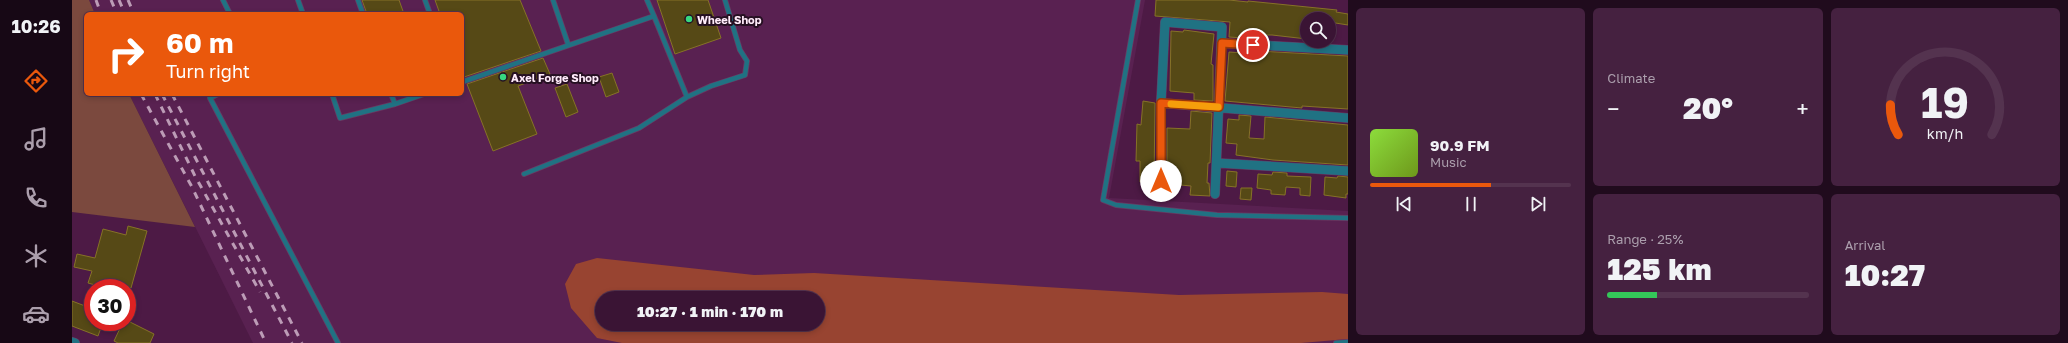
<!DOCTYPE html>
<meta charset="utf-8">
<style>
:root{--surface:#3a1434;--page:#452140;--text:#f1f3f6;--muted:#ab9eac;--line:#54334f;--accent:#ea580c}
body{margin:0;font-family:"Golos Text",sans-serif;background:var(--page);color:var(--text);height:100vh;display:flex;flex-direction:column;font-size:15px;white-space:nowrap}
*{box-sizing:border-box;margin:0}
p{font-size:13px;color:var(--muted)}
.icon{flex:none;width:22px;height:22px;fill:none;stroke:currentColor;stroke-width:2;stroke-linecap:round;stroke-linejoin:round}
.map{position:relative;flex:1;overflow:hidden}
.panel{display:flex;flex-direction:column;gap:8px;padding:8px;background:#200b1d;width:720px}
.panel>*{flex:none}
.top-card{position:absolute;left:12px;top:12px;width:380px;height:84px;border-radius:6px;box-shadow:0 2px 6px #0003,0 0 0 1px var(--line);background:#ea580c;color:#fff;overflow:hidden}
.buttons{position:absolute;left:1228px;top:12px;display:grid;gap:8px}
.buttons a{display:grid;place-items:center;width:36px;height:36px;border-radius:50%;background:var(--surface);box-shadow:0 2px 6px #0003,0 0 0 1px var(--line);font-size:20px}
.speed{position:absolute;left:12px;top:279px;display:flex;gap:8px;font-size:20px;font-weight:700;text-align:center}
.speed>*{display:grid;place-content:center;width:52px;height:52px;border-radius:50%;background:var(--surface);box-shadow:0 2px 6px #0003,0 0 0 1px var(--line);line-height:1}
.speed .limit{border:6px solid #d22;background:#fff;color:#111}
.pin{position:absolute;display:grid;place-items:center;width:34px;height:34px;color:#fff;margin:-17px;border:2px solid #fff;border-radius:50%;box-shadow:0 1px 4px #0007}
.me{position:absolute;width:44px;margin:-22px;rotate:0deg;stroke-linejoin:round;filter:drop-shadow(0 0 3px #0008)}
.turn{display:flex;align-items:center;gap:14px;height:84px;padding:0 16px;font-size:18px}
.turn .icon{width:52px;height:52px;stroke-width:2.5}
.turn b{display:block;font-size:28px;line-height:34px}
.big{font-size:30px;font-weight:800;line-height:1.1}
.panel .tile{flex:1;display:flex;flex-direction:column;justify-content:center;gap:6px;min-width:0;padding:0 14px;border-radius:6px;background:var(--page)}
.panel .dial{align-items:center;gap:0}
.dial svg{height:104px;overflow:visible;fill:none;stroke:var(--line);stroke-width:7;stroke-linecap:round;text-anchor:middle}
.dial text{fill:var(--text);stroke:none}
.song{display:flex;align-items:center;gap:12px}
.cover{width:48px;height:48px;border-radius:6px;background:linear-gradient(135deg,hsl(90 70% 55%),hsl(80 70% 35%))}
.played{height:4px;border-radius:2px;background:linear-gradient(90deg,var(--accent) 60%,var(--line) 60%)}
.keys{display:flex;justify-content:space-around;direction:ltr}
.heat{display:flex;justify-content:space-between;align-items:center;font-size:22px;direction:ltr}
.charge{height:6px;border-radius:3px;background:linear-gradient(90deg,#34c759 25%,var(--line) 0)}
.panel .tiles{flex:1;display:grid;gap:8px;grid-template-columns:repeat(3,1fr)}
.tile:first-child{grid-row:span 2}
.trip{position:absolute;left:523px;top:291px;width:230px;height:40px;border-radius:20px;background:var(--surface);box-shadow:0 2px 6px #0003,0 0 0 1px var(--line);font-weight:800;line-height:40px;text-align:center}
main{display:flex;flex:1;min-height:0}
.tabs{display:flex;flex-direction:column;width:72px;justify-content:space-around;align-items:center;background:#170815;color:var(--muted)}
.tabs .icon{width:28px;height:28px}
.tabs .selected{color:var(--accent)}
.tabs b{font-size:18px;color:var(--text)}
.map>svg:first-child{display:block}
</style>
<main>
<nav class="tabs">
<b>10:26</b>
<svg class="icon selected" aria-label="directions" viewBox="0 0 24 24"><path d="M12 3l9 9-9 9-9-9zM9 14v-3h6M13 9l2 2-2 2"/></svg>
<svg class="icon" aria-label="music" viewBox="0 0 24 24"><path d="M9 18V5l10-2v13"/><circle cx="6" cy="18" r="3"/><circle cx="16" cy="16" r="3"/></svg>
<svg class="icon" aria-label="phone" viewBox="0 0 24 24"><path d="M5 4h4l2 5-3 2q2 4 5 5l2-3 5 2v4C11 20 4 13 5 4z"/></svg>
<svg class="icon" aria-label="climate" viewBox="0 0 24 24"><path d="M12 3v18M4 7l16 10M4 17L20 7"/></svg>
<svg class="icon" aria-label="car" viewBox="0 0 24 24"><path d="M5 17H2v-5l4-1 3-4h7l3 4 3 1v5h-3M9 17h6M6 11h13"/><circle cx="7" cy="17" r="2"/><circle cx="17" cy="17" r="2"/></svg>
</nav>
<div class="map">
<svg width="1276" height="343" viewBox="0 0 1276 343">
<rect width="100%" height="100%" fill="#4d1a45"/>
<path fill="#592151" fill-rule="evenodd" d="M17 0H1073L1037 198 1276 211V343H181L57 94H390V14H23ZM530 298H746V324H530Z"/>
<path fill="#7b493e" d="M0 0H17L23 14H14V94H57L123 227 0 212Z"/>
<path fill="#984431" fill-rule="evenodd" d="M525 258 682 275 742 273 1107 295 1250 292 1276 294V339L1229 343H550L525 338 499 308 493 284 504 264ZM530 298H746V324H530Z"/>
<path fill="#564916" stroke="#867227" d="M290 0H327L332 14H295Z
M363 0H448L469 51 392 77 390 71V14H368Z
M585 0H636L649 38 603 54Z
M1084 0H1157L1176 2V1L1265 10 1264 12 1276 14V25L1257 22V19H1235V39L1200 35H1172V38L1157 37 1158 22 1083 16Z
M1112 30 1142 34 1139 64 1141 65V101L1122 100V93L1098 91 1099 31 1111 32Z
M1186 51 1276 56V109L1230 106V108L1153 101 1157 52 1186 54Z
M471 58 478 74 446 86 465 134 421 151 395 84Z
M540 73 547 92 534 97 527 77Z
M495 84 506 112 494 117 483 88Z
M1071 101 1083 103 1082 183 1068 182V161H1064L1065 124 1069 125Z
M1119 111 1140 113 1138 163H1136L1135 183H1137L1138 196 1118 195 1119 186 1098 184 1099 169H1095V128L1118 129Z
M1167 115 1179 116 1177 138 1192 139 1193 117 1276 125V165L1201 160 1164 155 1165 144 1154 143 1156 119 1167 120Z
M1155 171 1165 172 1164 187 1154 186Z
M1201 172 1215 173V176L1239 177 1238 196 1228 195V188L1214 187 1213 195 1199 194V190L1185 188 1186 174 1200 175Z
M1266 176 1276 177V194H1274V198L1252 195 1253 177 1265 178Z
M1169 188H1180L1179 200 1168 199Z
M56 226 75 231 59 288H34L16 283 20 271 2 267 5 254 23 258 31 229 54 235Z
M0 301 21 309V322H31L26 336 0 326Z
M51 322H58L82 334 78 343H46L42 341Z"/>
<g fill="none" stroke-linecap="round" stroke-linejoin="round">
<g stroke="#693b62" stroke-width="6">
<path id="lane" d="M151 0 158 14
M226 0 231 14
M286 0 291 14
M353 0 358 14
M481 0 496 44
M575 0 582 16
M1066 0 1031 200 1044 205 1145 215 1276 218
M390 82 582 16 615 97 639 86 673 75 675 61 668 50 653 0
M146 94 138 98 266 343
M260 94 268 118 323 104
M319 94 323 104 352 94
M452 174 567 128 615 97
M1264 343 1276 342"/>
</g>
<g stroke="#693b62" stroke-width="10">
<path id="street" d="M1150 43 1276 50
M1089 103 1276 118
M1145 163 1276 171
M1089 181V103L1093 22 1150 27 1143 194
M0 342 3 343"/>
</g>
<use href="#lane" stroke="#207283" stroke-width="4.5"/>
<use href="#street" stroke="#207283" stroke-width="9"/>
<path stroke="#bc9cb6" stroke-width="3" stroke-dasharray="7 7" stroke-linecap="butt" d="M24 0 29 14
M39 0 45 14
M47 0 53 14
M56 0 62 14
M69 94 120 187 194 343
M83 94 123 176 188 292
M90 94 220 343
M100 94 230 343"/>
</g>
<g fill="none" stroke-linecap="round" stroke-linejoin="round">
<g stroke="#983908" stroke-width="10">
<path id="route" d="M1089 181V103L1147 107 1150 43 1181 45"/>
</g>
<use href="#route" stroke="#ea580c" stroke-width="7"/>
<path stroke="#f59e0b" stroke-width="7" d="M1099 104 1146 107"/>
</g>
<g fill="#37d880" stroke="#261022" stroke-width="1.5">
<circle cx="617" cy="19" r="4"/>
<circle cx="431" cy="77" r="4"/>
</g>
<g text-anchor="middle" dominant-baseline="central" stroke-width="4" stroke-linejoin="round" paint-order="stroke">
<g font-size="11" font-weight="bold" fill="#ffebfa" stroke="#261022" text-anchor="start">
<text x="625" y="19">Wheel Shop</text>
<text x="439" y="77">Axel Forge Shop</text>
</g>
</g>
</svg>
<div class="buttons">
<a><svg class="icon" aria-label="search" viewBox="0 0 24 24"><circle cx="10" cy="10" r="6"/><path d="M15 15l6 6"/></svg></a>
</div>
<div class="speed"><div class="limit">30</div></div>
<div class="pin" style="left:1181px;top:45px;background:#d93025"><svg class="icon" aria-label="arrive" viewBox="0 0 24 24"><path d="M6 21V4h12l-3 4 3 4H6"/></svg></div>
<svg class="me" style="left:1089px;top:181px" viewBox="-20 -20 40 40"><circle r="19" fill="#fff"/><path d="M0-13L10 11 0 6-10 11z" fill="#ea580c"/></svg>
<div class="trip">10:27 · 1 min · 170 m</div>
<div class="top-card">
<div class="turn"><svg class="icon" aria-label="right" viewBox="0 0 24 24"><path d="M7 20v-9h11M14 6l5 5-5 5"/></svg><div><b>60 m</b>Turn right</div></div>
</div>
</div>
<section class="panel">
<div class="tiles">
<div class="tile">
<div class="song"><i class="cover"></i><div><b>90.9 FM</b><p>Music</p></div></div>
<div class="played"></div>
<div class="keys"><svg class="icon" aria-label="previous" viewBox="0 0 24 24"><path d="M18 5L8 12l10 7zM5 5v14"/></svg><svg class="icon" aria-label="pause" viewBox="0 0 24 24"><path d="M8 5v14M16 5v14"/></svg><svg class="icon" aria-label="next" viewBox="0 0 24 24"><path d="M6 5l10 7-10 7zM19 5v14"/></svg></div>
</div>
<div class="tile"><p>Climate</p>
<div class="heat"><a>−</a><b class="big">20°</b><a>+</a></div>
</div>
<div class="tile dial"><svg viewBox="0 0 100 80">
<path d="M14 69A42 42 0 1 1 86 69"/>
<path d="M14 69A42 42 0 0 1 8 46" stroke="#ea580c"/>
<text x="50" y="56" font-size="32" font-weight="700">19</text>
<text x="50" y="72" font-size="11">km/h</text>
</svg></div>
<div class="tile"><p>Range · 25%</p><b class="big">125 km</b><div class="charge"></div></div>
<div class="tile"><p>Arrival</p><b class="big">10:27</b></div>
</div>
</section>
</main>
